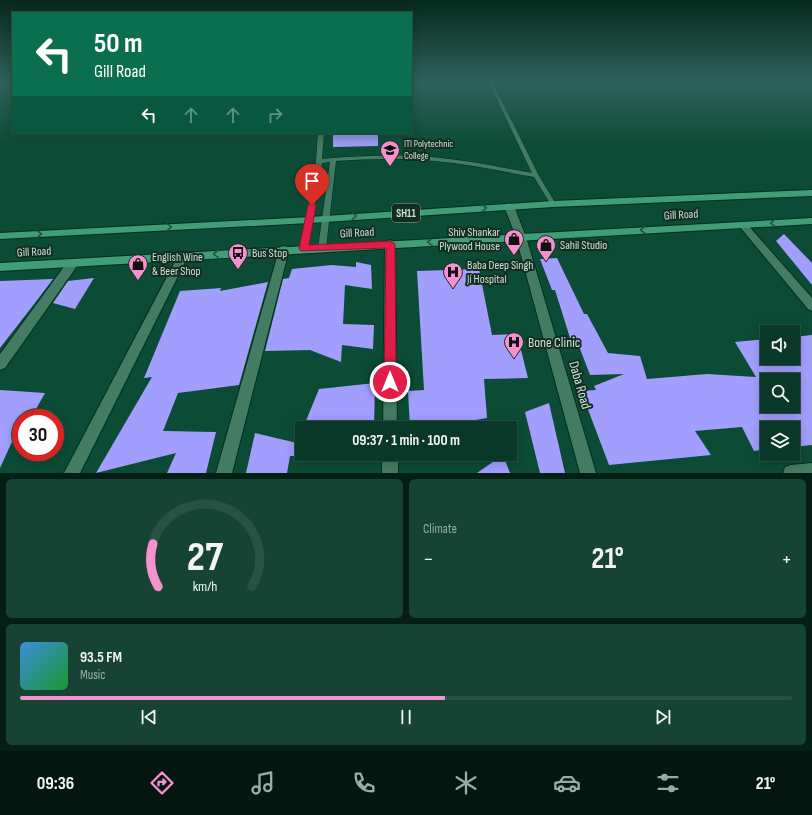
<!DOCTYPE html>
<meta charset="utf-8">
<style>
:root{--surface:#093828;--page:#174334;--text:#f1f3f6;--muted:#99aca8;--line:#295245;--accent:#f790ce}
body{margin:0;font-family:"Sofia Sans Condensed",sans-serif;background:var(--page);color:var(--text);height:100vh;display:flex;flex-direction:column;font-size:15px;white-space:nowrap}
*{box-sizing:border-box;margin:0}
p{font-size:13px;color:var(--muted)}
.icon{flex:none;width:22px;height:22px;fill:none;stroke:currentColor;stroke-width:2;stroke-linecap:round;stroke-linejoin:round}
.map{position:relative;height:473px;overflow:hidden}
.drawer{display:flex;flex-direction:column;gap:6px;padding:6px;background:#051f16;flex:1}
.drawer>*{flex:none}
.hud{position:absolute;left:12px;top:12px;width:400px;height:122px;border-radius:0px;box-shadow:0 2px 10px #0003,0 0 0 1px var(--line);background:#0b6e4f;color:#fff;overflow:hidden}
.buttons{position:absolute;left:760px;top:325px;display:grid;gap:8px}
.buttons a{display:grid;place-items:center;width:40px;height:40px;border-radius:0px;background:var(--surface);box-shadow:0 2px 10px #0003,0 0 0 1px var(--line);font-size:20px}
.speed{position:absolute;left:12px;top:409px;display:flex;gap:8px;font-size:20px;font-weight:700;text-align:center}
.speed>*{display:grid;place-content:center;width:52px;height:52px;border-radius:50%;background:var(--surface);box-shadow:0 2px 10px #0003,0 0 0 1px var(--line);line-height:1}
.speed .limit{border:6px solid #d22;background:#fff;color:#111}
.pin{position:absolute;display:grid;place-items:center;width:34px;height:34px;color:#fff;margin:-41px -17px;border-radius:50% 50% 50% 0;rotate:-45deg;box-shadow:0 0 4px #0007}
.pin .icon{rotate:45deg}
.me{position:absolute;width:44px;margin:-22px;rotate:0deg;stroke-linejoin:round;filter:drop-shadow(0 0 3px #0008)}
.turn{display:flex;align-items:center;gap:14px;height:84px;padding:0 16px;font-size:18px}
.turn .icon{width:52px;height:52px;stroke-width:2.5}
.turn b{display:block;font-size:28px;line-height:34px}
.lanes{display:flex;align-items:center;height:38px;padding:0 16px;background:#0003;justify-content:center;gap:20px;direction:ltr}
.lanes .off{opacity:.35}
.big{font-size:30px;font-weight:700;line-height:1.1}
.drawer .card{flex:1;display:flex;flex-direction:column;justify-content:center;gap:6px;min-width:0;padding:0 14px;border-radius:6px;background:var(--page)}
.drawer .dial{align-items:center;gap:0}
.dial svg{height:104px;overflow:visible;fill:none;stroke:var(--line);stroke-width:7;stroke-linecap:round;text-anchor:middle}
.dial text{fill:var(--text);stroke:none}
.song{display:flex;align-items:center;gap:12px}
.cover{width:48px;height:48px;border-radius:6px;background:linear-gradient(135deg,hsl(210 70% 55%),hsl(130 70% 35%))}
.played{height:4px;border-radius:2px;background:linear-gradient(90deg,var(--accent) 55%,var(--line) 55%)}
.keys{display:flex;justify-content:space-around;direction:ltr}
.heat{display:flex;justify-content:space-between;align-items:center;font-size:22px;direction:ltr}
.drawer .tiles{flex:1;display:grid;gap:6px;grid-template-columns:1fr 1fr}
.card:last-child{grid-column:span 2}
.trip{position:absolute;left:295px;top:421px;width:222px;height:40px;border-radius:0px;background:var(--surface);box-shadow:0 2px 10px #0003,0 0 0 1px var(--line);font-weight:700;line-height:40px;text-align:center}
.dock{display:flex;height:64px;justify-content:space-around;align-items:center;background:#041610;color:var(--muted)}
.dock .icon{width:28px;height:28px}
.dock .active{color:var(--accent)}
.dock b{font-size:18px;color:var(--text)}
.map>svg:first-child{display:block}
</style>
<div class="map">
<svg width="812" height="473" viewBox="0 0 812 473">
<rect width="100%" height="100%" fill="#0c4b35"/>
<path fill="#a19efe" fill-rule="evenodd" d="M333 133H378V146L333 147Z
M784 234 812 263V285L776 241Z
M557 258 584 314H587L608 353 640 356 647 379 707 374 756 377 735 342 767 339V358H793V337L812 335V445L793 447V428H767V449L754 451 742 427 695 431 711 455 609 465 581 391 596 390 594 386 624 374 590 375 577 341H571L555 290H552L540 259ZM767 380H793V406H767Z
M356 262 371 265 372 289 345 285 343 324 374 325 373 349 342 345 341 362 310 350 265 351 283 279 289 278 292 269 332 265 356 267Z
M479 269 492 335 517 334 528 378 484 379 487 418 429 428H410L408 391 424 390 417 271Z
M94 278 75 309 53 303 68 281Z
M53 279 38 299 0 348V281Z
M268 282 239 385 178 393 163 431 216 432 206 473H167L176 453 96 473 152 377 144 378 180 291 221 288 220 291Z
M375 383 374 427 376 428H303L319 389Z
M0 390 45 393 31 418H21V422L0 468Z
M549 403 565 473H540L525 412Z
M302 431V454H377V456H290L287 473H246L255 433 297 443Z
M503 455 510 473H477Z"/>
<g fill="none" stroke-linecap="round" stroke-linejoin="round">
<g stroke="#002f1e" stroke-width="1">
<path id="lane" d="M488 81H492L539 176 556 204 555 205H551L534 177C501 171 468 164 434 161 401 158 368 159 336 161L326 248 322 251 318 248 330 162 322 163 308 249 304 252 301 251 300 249 316 161 318 133H324L322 159C358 156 396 154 432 157 466 160 499 167 532 173Z"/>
</g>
<g stroke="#002f1e" stroke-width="2">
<path id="street" d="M509 203 514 206 526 237 596 473H580L516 237 504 206Z
M743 222 746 223 812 298V311L808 309 740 227 738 225Z
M390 240 394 242 395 244 397 428H383L385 244 386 242Z
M284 246 288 247 289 250 232 473H216L279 250 280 247Z
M183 252 187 253 188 256 80 473H64L178 256 179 253Z
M73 259 77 260 78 263 77 266 5 368 0 370V354L69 260Z
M382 454H398V473H382Z
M812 463V473H783L785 467 791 465Z"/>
</g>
<g stroke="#002f1e" stroke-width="2">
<path id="primary" d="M812 190V196L553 207 310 223 0 239V233L310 217 553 201Z
M812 218V224L0 271V263Z"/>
</g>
<use href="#lane" fill="#437c63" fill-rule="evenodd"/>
<use href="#street" fill="#437c63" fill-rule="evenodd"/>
<use href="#primary" fill="#419c78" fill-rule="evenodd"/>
</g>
<defs><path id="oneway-chevron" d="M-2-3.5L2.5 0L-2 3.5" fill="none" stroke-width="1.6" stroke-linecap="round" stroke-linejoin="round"/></defs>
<g stroke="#24533f">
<use href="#oneway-chevron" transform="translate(484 208) rotate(-4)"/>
<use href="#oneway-chevron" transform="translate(354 216) rotate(-4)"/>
<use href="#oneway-chevron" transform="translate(773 223) rotate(177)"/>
<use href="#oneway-chevron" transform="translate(169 227) rotate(-3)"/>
<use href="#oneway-chevron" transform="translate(643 230) rotate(177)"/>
<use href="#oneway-chevron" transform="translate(39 234) rotate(-3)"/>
<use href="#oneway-chevron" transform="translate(430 242) rotate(177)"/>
<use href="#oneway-chevron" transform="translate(216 254) rotate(177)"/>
</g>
<linearGradient id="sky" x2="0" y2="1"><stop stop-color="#07291d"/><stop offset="0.55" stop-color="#2e615c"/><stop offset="1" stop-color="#2e615c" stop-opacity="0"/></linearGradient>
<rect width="812" height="148" fill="url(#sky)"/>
<path fill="#e11d48" stroke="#92132f" d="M312 202 316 205 309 245 390 241 395 244 396 382 394 386 390 388 386 386 384 382 386 248 301 251 299 249 308 205Z"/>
<defs>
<g id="university-pin" transform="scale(1)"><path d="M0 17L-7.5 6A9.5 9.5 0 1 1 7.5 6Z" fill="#f790ce" stroke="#142c21"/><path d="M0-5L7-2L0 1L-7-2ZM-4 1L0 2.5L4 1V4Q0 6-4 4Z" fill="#111"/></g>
<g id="shop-pin" transform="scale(1)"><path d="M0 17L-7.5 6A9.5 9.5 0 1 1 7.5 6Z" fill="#f790ce" stroke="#142c21"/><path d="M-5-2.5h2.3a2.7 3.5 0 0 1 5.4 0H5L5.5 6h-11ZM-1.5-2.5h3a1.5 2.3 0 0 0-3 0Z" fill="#111"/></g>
<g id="bus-pin" transform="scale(1)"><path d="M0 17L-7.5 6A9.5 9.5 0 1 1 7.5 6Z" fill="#f790ce" stroke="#142c21"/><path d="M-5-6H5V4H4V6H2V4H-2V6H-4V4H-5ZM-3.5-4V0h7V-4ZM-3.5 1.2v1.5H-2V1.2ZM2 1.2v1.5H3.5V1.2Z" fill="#111"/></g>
<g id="hospital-pin" transform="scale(1)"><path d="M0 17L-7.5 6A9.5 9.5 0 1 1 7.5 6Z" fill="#f790ce" stroke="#142c21"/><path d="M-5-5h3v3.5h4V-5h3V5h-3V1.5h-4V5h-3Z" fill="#111"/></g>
</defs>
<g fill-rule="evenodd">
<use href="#university-pin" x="390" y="150"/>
<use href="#shop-pin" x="514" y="239"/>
<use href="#shop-pin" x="546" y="245"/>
<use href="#bus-pin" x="238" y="253"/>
<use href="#shop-pin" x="138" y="264"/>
<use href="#hospital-pin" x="453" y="272"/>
<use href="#hospital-pin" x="514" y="342"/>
</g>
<g text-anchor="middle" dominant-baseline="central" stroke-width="4" stroke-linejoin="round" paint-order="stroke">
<g font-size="10" fill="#c6e3d4" stroke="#142c21" text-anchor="start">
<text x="404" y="144">ITI Polytechnic<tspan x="404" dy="12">College</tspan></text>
</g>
<rect fill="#142c21" stroke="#91ac9e" stroke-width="1" x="392" y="204" width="28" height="18" rx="3"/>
<g font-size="11" font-weight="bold" fill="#c6e3d4">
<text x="406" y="213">SH11</text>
</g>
<g font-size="12" fill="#c6e3d4" stroke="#142c21">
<text transform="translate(681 215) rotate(-3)">Gill Road</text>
<text transform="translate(357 233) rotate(-3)">Gill Road</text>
<text transform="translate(34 252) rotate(-3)">Gill Road</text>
</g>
<g font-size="12" fill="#c6e3d4" stroke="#142c21" text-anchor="start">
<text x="500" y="232" text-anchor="end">Shiv Shankar<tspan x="500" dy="14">Plywood House</tspan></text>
<text x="560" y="245">Sahil Studio</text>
<text x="252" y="253">Bus Stop</text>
<text x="152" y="257">English Wine<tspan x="152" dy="14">&amp; Beer Shop</tspan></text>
<text x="467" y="265">Baba Deep Singh<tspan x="467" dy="14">Ji Hospital</tspan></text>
</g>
<g font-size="14" fill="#c6e3d4" stroke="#142c21" text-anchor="start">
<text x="528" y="342">Bone Clinic</text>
</g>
<g font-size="14" fill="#c6e3d4" stroke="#142c21">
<text transform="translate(580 385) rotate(74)">Daba Road</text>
</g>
</g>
</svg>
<div class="buttons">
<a><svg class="icon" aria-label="sound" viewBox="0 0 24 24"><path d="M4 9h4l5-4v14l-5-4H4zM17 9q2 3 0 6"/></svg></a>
<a><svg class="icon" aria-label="search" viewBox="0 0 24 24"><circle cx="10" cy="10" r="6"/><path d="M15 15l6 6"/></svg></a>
<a><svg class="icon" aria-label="layers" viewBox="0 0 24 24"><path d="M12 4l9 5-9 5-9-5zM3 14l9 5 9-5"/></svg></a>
</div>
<div class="speed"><div class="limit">30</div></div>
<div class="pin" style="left:312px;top:205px;background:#d93025"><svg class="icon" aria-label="arrive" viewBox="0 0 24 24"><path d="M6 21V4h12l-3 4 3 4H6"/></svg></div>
<svg class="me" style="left:390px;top:382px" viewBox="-20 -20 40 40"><circle r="17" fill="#e11d48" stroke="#fff" stroke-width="3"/><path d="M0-11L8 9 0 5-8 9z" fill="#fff"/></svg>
<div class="trip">09:37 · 1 min · 100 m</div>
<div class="hud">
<div class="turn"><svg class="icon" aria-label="left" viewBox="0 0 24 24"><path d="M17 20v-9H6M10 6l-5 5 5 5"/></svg><div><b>50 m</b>Gill Road</div></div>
<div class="lanes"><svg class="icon" aria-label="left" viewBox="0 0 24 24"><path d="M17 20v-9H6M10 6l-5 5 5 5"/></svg><svg class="icon off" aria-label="ahead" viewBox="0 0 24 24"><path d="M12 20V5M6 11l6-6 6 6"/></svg><svg class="icon off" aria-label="ahead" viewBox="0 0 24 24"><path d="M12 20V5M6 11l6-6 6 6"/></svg><svg class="icon off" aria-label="right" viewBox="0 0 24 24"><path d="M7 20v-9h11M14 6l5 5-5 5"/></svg></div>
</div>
</div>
<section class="drawer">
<div class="tiles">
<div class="card dial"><svg viewBox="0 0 100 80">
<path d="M14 69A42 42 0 1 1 86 69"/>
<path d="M14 69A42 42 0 0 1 10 36" stroke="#f790ce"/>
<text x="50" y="56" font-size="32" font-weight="700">27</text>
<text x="50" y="72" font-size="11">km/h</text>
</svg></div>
<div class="card"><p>Climate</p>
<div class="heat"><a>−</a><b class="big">21°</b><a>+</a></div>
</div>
<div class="card">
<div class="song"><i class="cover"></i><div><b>93.5 FM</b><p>Music</p></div></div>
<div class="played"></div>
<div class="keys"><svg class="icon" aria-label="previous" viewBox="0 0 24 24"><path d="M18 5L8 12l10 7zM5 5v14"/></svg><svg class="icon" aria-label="pause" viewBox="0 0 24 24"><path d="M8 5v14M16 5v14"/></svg><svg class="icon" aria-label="next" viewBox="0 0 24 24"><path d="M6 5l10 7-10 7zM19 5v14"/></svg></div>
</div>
</div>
</section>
<nav class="dock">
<b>09:36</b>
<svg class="icon active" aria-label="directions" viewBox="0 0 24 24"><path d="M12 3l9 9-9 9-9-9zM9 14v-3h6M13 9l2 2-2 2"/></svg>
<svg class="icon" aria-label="music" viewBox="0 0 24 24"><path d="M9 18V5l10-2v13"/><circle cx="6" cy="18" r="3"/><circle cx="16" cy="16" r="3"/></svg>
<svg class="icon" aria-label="phone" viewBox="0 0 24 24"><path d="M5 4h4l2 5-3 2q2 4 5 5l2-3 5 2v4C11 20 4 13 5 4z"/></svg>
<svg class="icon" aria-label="climate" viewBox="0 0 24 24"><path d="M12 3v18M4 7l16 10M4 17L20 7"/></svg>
<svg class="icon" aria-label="car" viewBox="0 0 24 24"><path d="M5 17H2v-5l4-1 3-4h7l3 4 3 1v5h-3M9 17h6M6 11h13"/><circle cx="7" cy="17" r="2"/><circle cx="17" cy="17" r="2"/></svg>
<svg class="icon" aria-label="filters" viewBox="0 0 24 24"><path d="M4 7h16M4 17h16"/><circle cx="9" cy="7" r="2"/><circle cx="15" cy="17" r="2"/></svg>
<b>21°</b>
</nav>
